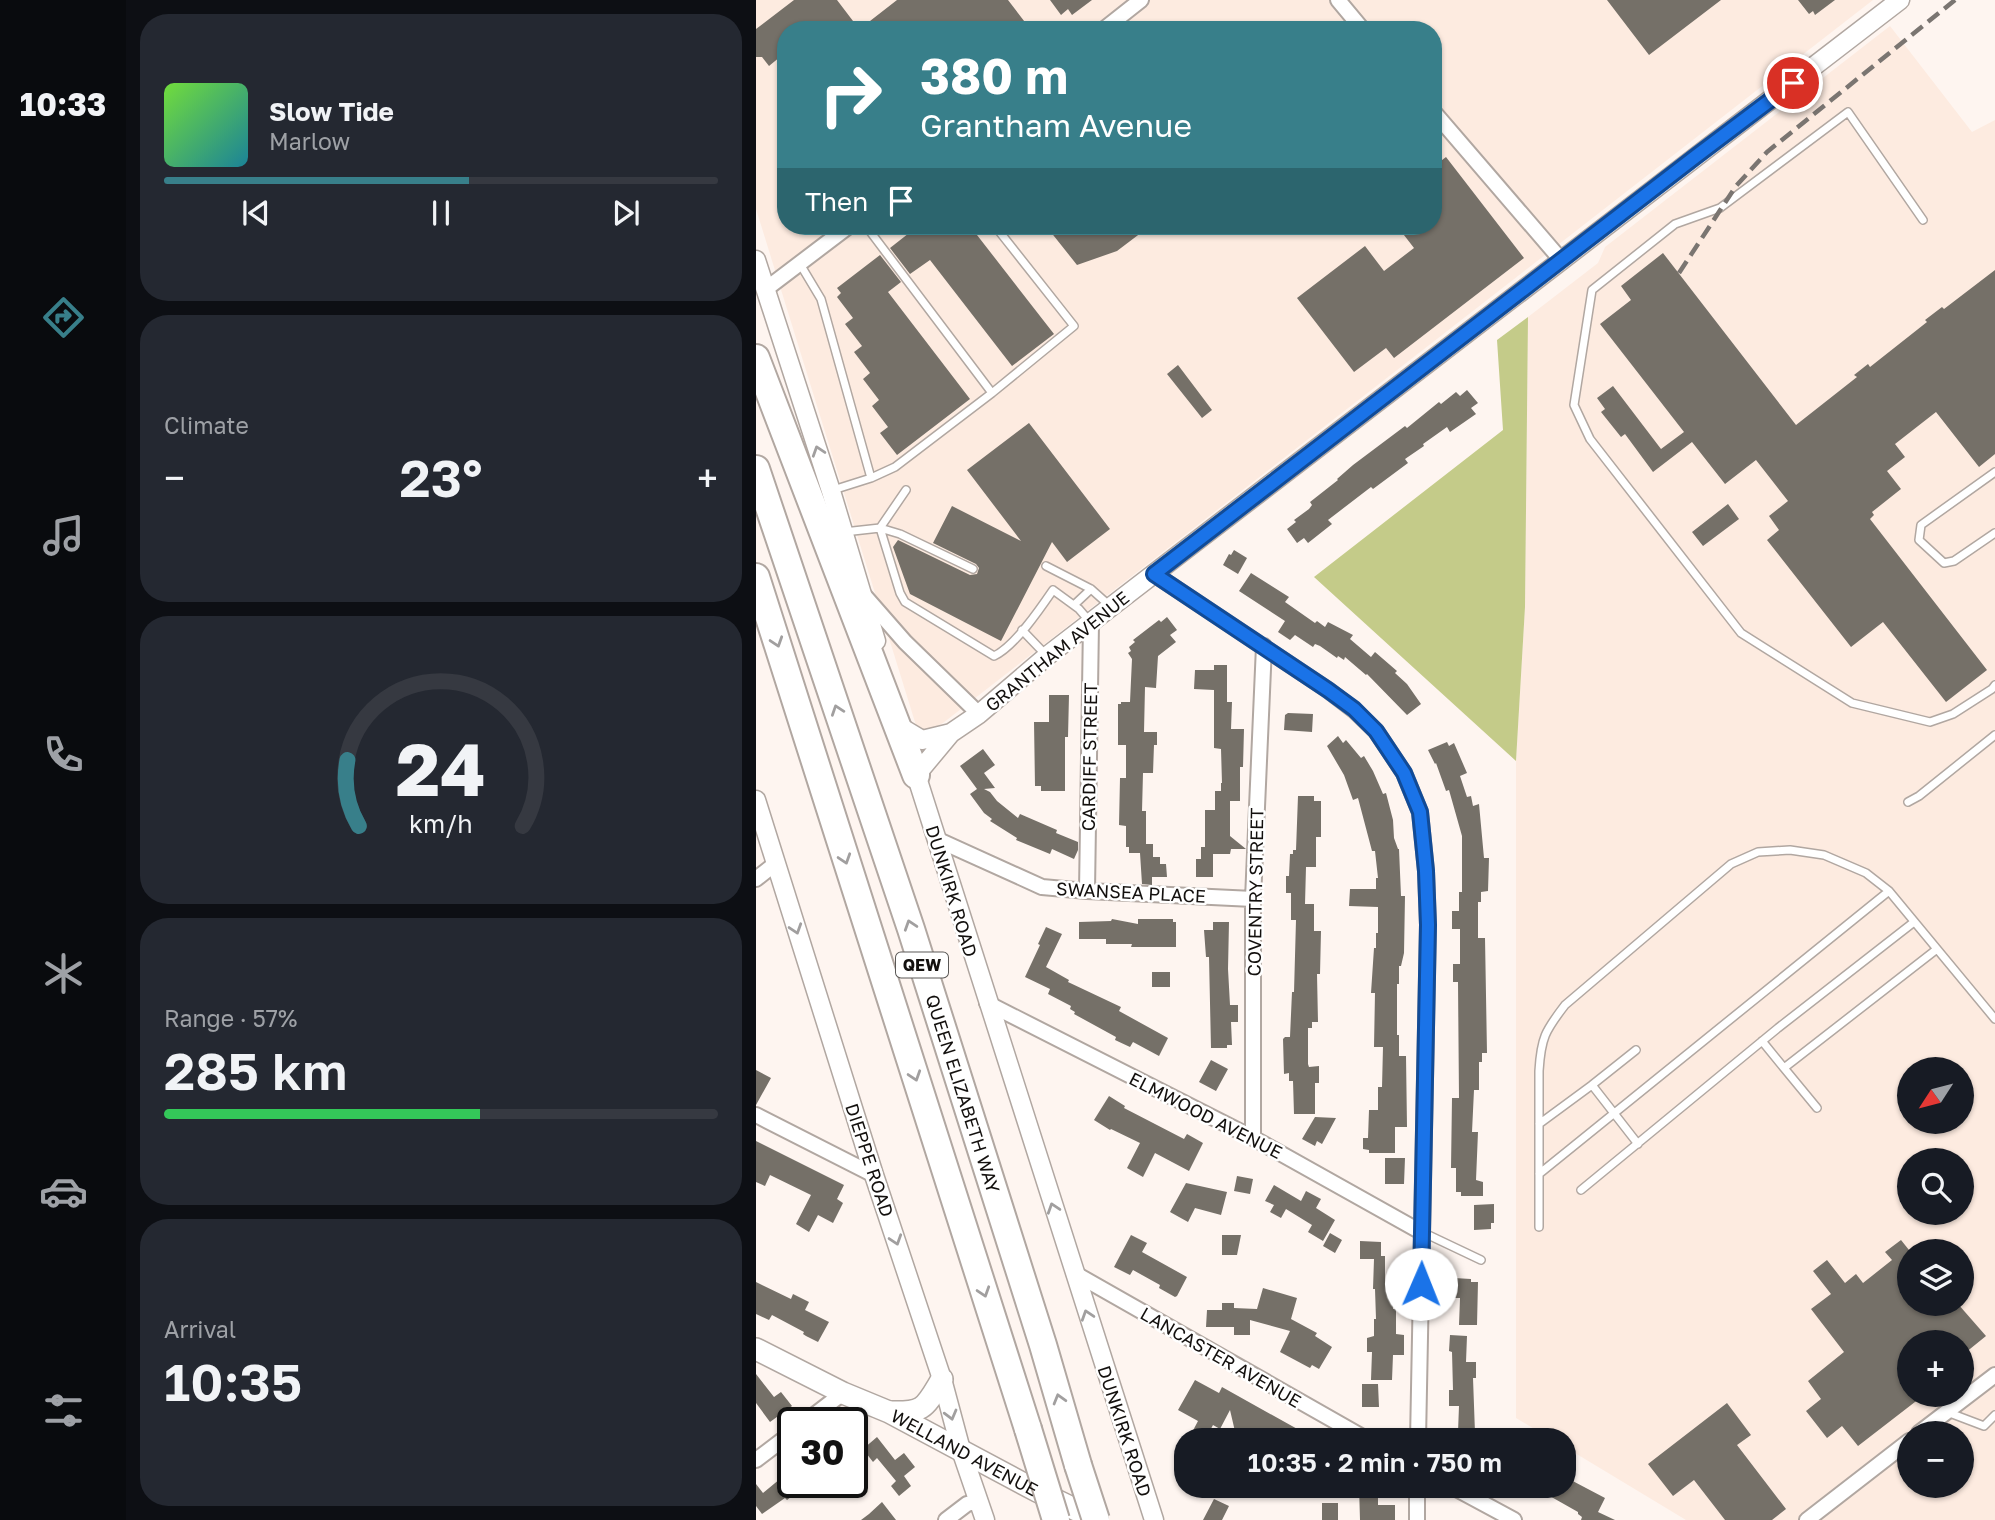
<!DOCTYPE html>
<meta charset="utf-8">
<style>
:root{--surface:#171b24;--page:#242831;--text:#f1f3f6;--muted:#9ea1a6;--line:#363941;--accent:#387f8a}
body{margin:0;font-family:"Golos Text",sans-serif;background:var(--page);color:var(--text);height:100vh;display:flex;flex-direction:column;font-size:26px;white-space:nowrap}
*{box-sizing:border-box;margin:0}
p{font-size:23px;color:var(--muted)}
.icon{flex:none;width:38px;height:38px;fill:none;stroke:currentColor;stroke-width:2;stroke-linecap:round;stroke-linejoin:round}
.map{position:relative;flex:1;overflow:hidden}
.details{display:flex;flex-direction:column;gap:14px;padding:14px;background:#0d0f14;width:630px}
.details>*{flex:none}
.hud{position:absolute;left:21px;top:21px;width:665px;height:214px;border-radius:28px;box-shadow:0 2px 5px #0004;background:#387f8a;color:#fff;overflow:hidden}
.needle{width:46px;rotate:234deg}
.buttons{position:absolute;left:1141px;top:1057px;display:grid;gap:14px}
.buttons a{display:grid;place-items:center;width:77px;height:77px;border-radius:50%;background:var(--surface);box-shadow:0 2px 5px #0004;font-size:35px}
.speed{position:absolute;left:21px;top:1407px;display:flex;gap:14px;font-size:35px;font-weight:700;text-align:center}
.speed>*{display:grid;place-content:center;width:91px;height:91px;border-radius:50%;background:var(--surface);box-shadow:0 2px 5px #0004;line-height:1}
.speed .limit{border:4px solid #111;border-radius:10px;background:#fff;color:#111}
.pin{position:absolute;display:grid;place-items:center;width:60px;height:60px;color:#fff;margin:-30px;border:4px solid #fff;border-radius:50%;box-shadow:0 2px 7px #0007}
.me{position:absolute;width:77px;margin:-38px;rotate:1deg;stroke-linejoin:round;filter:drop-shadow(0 0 5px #0008)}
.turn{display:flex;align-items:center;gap:24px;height:147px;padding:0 28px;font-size:32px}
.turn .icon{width:91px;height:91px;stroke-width:2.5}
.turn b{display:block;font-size:49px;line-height:60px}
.then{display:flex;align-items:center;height:66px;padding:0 28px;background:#0003;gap:14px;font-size:26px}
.big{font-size:52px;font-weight:600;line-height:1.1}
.details .widget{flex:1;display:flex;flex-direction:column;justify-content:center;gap:10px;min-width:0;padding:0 24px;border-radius:28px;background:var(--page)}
.details .dial{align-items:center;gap:0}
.dial svg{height:182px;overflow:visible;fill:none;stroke:var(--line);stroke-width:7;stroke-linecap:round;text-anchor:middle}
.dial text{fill:var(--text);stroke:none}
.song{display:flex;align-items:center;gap:21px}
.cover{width:84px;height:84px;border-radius:10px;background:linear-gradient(135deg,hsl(100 70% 55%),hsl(190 70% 35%))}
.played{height:7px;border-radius:4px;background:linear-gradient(90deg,var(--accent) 55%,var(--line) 55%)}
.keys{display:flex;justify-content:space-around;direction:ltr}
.heat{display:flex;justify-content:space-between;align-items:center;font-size:38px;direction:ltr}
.charge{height:10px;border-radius:5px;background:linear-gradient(90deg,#34c759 57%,var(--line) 0)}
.trip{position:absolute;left:418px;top:1428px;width:402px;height:70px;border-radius:28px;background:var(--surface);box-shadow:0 2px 5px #0004;font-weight:600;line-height:70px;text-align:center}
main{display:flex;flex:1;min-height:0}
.tab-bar{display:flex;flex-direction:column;width:126px;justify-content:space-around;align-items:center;background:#090b0e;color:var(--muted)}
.tab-bar .icon{width:49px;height:49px}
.tab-bar .selected{color:var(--accent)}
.tab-bar b{font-size:32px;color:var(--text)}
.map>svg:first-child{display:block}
</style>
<main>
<nav class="tab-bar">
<b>10:33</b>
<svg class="icon selected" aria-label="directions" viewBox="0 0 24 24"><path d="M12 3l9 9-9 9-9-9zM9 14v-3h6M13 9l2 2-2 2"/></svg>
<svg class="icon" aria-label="music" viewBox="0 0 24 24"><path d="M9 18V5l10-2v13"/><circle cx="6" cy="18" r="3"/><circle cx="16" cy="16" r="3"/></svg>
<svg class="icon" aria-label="phone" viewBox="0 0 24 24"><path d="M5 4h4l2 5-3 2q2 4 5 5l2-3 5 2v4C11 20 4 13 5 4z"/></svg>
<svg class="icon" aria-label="climate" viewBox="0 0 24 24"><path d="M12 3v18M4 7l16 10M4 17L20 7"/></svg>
<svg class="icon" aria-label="car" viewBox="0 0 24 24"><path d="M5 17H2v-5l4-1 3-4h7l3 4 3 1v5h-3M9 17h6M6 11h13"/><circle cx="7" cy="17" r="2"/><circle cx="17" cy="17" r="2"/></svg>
<svg class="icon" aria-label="filters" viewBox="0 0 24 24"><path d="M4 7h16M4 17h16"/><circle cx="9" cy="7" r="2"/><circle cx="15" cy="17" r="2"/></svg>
</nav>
<section class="details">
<div class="widget">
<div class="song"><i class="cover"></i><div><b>Slow Tide</b><p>Marlow</p></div></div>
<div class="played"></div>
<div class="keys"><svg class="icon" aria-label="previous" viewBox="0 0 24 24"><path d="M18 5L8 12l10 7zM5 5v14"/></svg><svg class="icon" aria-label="pause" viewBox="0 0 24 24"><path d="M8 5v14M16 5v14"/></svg><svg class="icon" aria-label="next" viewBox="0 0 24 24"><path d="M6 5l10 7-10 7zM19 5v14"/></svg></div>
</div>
<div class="widget"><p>Climate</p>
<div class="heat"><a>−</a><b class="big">23°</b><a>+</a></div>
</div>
<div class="widget dial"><svg viewBox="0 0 100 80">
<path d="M14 69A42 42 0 1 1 86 69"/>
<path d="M14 69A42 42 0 0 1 9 40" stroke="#387f8a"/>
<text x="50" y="56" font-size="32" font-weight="700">24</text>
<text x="50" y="72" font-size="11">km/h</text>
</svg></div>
<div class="widget"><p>Range · 57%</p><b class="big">285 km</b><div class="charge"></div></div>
<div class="widget"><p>Arrival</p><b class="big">10:35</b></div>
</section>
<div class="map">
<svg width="1239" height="1520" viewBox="0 0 1239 1520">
<rect width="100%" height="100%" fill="#fef5f0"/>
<path fill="#fdebe0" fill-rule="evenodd" d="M0 0H1117L187 723 163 735 0 209ZM30 30H677V226H30Z
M1134 26 1216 132 1239 120V1520H930L809 1447 808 1440H797L760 1418V761L769 607 772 317 842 263 849 247ZM1153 1069H1206V1122H1153ZM1153 1160H1206V1213H1153ZM1153 1251H1206V1304H1153ZM1153 1342H1206V1395H1153ZM1153 1433H1206V1486H1153Z"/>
<path fill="#c4cb89" d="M772 317 769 607 760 761 558 577 747 430 741 340Z"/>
<path fill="#757068" d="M38 0H81L97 21 86 30H30V52L13 66 6 57H0V29Z
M141 0H252L275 30H121L114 21Z
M294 0H336L316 15 312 9 305 15Z
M851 0H965L893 55Z
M1042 0H1079L1059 15 1057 11 1053 14Z
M690 157 768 258 638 358 630 348 598 372 541 298 609 246 628 271 658 248 641 226H677V167Z
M162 226H214L298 334 256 366 174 260 154 274 134 248Z
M290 226H394L361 251 321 265Z
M907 253 1040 425 1101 377 1098 375 1112 364 1114 367 1171 322 1169 320 1186 307 1188 309 1239 270V454L1223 467 1180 412 1139 444 1149 457 1131 471 1145 489 1116 512 1118 515 1114 519 1231 670 1190 702 1127 622 1095 647 1011 540 1023 530 1013 516 1032 501 1000 460 969 484 936 442 897 472 869 434 865 437 845 412 849 409 841 398 857 386 905 449 928 432 844 324 875 300 865 286Z
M124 255 145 282 132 292 214 399 141 455 124 433 132 427 116 406 123 400 107 379 114 373 98 352 106 346 89 324 97 318 81 297 85 293 81 288Z
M422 365 456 410 446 418 411 374Z
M711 390 722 403 715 408 720 414 694 432 691 427 667 444 668 446 649 459 652 463 617 489 615 487 572 520 576 524 552 543 548 538 541 543 531 529 540 522 538 520 553 509 556 505 554 502 582 480 581 479 597 465 649 426 651 428 683 402 685 404 700 392 704 396Z
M273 423 354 529 311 562 296 542 245 641 154 594 137 547 142 540 214 575 221 574 223 568 220 564 177 543 196 506 265 541 211 470Z
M972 504 983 519 947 546 936 532Z
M478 550 491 558 482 574 467 565 473 554 475 555Z
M495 573 533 597 529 602 559 623 561 621 569 627 572 622 597 635 594 639 615 657 619 652 641 671 639 673 651 684 665 704 651 715 611 674 610 675 589 657 588 660 582 656 581 658 564 646 559 644 557 647 539 635 534 640 522 632 529 621 483 591Z
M411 617 421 630 414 635 420 642 402 656 400 688 389 687 388 732H401V745H398L397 773H387L386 811H390V844H397V857H404V864H410L411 877H396V885L386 884 384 853H373V847H370V826L363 825 364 778H370V745H362V704H365V702H374L376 659 372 653 375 651 373 647 379 642 377 640 403 620 405 622Z
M458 665H471V702H476L475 729H488L487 767H484V801H474V836L490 849H475L474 854H457V877H440V859H445V847H449V810H459V791H465V783H466L465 749 458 748V690L438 689 439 670H458Z
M293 695H313L312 737H309V791H285V786H279L278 722H293Z
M532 713 557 714 556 732 528 730 529 715Z
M582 736 587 743 590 740 605 758 608 756 617 771 627 794 630 793 637 820 638 838 642 849H643L645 896H649L648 953 645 966H643V984H641V1035H643V1056H650L651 1127H639V1153H613V1150L607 1149V1138H612L613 1110H622V1087H626L627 1047H618L619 993H615L618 948H620V933H622V907L593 906 594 889H620V878H622L619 851H616L602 798 597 800 588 775 571 746Z
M691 742 693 746 698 743 711 773 704 776 711 797 715 796 717 806 723 804 728 858H733L732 891 725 892V902H722V938H729L731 1053H726V1062H723V1090H718L716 1132H722L720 1180 727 1182V1196H705V1192H700V1168H695L696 1098H703L702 982H697V964H704V929H696V911H703V892H706V836L693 790 690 791 680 763 679 764 672 750Z
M227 749 239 765 228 773 239 788 228 789 234 792 241 801 262 818 264 814 301 830 300 833 322 842V850L318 859 296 849 294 854 260 840 261 838 234 821 236 819 228 813 214 794 221 789 204 766Z
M542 796H558V801H565V837H560V867H550L549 904H558V931H565L564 974H561L562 1022H556V1028H552V1064L553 1067 563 1066V1083H559V1114H538L537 1081H533V1073L528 1074 527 1039 529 1037H534L536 992H538L540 920H535V893H530V876H533L534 854H537V850H540Z
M356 919 382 924V919H417V922H420V947H375L376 944H350V939H323V922L355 921Z
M457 922H473L472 969 474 1005H482V1022H475L476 1045H471V1048H455L453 957H450L448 930H457Z
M290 927 306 934 290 967 313 980 312 982 365 1007 363 1011 412 1038 403 1056 377 1042 374 1047 359 1040 360 1037 318 1014 319 1012 314 1009 315 1006 292 994 294 989 269 977 284 945 282 944Z
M396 972H414V987H396Z
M455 1060 472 1069 460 1091 443 1082Z
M0 1070 15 1078 0 1105Z
M353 1096 369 1106 368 1108 428 1139 431 1134 447 1143 433 1171 399 1153 387 1177 371 1168 384 1143 355 1129 354 1130 338 1120Z
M559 1117 580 1118 566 1144 561 1141 559 1146 546 1139Z
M0 1141 88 1185 81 1199 87 1203 77 1223 62 1215 53 1232 40 1224 55 1195 14 1175 9 1186 0 1182Z
M629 1158H649L648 1184H629Z
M481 1176 497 1179 494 1194 478 1191Z
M430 1183 471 1192 465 1215 439 1208 432 1222 414 1212Z
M518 1185 545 1201 550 1191 565 1199 560 1208 579 1220 567 1241 552 1232 556 1225 530 1209 525 1218 514 1212 518 1205 509 1201Z
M738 1204V1223H735V1229L718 1230V1205Z
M574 1233 586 1240 579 1253 567 1246Z
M375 1235 391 1243 386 1252 431 1277 421 1296 419 1297 403 1288 404 1285 377 1270 374 1275 358 1267Z
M466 1235H485L481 1255H466Z
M1145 1240 1153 1250V1304H1202L1230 1336 1209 1353 1206 1348V1342H1153V1395H1168L1102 1446 1086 1426 1071 1438 1050 1411 1065 1399 1052 1381 1088 1352 1055 1309 1075 1294 1057 1271 1071 1260 1089 1283 1100 1274 1107 1283 1136 1260 1129 1252Z
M604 1241 625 1242V1256H629V1283H637V1309H640V1334L648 1335V1355H637L636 1380H615L616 1352H611V1338L618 1336V1319H620L619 1289H617L618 1259H604Z
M698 1278 715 1279V1282H722L721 1325H703L704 1298H698Z
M0 1282 35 1299 37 1294 53 1302 49 1310 73 1322 62 1342 50 1336 47 1334 48 1332 16 1315 13 1320 0 1314Z
M507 1288 541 1298 535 1319 561 1333 559 1336 576 1347 563 1369 556 1365 554 1368 524 1352 534 1331 494 1320V1335H478V1327H450L451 1310H466V1303H478V1308L501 1309Z
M694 1335 711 1336 710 1362H720V1378H717L719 1433 702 1432 703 1406H693V1390H697L696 1352 693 1351Z
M0 1374 18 1397 25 1392 36 1406 14 1422 0 1403Z
M439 1380 463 1393 466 1387 561 1440H481L474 1410 464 1429 457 1425 449 1440H432L442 1421 422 1410Z
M606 1384H622L623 1407H606Z
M971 1403 995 1435 981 1445 1030 1509 1016 1520H969L938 1480 917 1496 892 1464Z
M121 1437 139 1460 148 1453 159 1467 148 1476 155 1486 143 1496 135 1486 140 1481 121 1458 117 1462 107 1449Z
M30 1474 37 1482H54L31 1500 29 1498 6 1514 0 1506V1484L7 1493Z
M811 1478 849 1498 842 1512 859 1520H825L826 1517 822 1514V1512L776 1486H808Z
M603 1486H622V1505H639V1520H604Z
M458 1499 473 1506 466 1520H447Z
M126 1502 140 1520H105L113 1514Z
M566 1503H582V1520H566Z"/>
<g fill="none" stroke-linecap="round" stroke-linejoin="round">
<g stroke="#b1a7a1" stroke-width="10">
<path id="service" d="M1167 220 1092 112 964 208 919 224 836 290 818 405 834 439 985 633 1096 703 1174 722 1197 714 1236 689 1239 685
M110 226 236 393 318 326 239 226
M44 264 65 299 115 478
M1239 472 1165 525 1163 540 1188 563 1198 561 1239 533
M77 490 115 478 139 467 236 393
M150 490 124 528 144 534 217 569
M88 532 124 528 144 593 149 602 238 656C258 647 284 609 297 590L323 609 335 623
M290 566 335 589
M318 605 335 589 354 606
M266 630 290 655
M1152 802 1163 796 1239 735
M1006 1041 1028 1068 1181 949
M1028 1068 1061 1108
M836 1085 880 1050
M783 1124 836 1085 882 1144
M783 1174 1133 891
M825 1190 1022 1028 1158 922
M783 1227V1071C785 1038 789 1031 809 1005L975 864 1002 852 1034 850 1068 855 1110 873 1133 891 1239 1019
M666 1232 725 1260
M1191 1412 1228 1426 1239 1415"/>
</g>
<g stroke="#b1a7a1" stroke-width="18">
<path id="minor" d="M582 0 607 30
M347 30 385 0
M677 111 806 261
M10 289 93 226
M398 574 572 690 598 710 620 731 648 773 664 812 670 871 672 925 662 1440
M107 594 149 642 223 714
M180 839 286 887 331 891 497 899
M0 879 19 864
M331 891 335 623
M231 1003 497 1138 665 1232
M0 1115 118 1175
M497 1138V899L508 646
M318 1273 612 1440
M48 1423 87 1393
M1163 1433 1239 1375
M0 1460 37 1432
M695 1486 758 1520
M190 1520 211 1504 223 1501
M661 1520V1486
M1051 1520 1153 1441"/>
</g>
<g stroke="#b1a7a1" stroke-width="21">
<path id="tertiary" d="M0 260 75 491 120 641
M146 728 166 740 195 733
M157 765 398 1520
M160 775 195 733 223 714 291 656 1144 0
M0 800 118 1175 186 1379 205 1450 229 1520"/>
</g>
<g stroke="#b1a7a1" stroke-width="24">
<g id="secondary">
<path id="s1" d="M0 1349 87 1393 133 1412 281 1491 341 1520"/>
<path d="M135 1412C169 1413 169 1407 186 1379"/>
</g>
</g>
<g stroke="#b1a7a1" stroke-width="30">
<g id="motorway">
<path d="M0 358 160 775"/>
<path id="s2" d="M0 469 155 929 287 1345 322 1465"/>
<path d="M0 577 272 1429"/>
</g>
</g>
<use href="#service" stroke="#fff" stroke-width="7"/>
<use href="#minor" stroke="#fff" stroke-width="14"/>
<use href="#tertiary" stroke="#fff" stroke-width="18"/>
<use href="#secondary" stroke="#fff" stroke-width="21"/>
<use href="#motorway" stroke="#fff" stroke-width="26"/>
<path stroke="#7a7571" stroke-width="4.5" stroke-dasharray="14 7" stroke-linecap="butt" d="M923 273 980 186 1011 152 1199 0"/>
<g stroke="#b1a7a1" stroke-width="30" stroke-linecap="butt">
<path id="motorway-bridge" d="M272 1429 300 1520
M322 1465 340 1520"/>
</g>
<use href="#motorway-bridge" stroke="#fff" stroke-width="26"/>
</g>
<defs><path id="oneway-chevron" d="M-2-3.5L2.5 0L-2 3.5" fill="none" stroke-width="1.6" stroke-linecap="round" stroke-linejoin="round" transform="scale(1.75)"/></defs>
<g stroke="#a19f9f">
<use href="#oneway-chevron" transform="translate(62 451) rotate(-108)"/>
<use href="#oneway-chevron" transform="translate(21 642) rotate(72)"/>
<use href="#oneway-chevron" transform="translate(81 710) rotate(-109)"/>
<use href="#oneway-chevron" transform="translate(89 859) rotate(72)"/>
<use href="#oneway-chevron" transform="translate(154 925) rotate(-108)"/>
<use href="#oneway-chevron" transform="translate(40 929) rotate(72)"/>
<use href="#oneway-chevron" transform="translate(159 1076) rotate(72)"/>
<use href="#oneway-chevron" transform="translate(297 1208) rotate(-108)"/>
<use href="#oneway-chevron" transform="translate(140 1240) rotate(72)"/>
<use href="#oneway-chevron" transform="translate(228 1292) rotate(72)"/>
<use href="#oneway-chevron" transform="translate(331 1315) rotate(-108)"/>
<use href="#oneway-chevron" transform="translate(303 1399) rotate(-106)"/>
<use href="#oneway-chevron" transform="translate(195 1415) rotate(75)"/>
</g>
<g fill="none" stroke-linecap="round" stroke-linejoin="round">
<g stroke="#114b97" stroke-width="18">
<path id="route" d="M665 1284 672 925 670 871 664 812 648 773 620 731 598 709 572 690 398 574 939 157 1037 83"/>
</g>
<use href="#route" stroke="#1a73e8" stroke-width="12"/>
</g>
<g text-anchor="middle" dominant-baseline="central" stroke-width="5" stroke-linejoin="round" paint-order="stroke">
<rect fill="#fff" stroke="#5a5856" stroke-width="2" x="140" y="952.5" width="52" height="25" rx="5"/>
<g font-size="16" font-weight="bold" fill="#13100e">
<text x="166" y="965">QEW</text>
</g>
<g font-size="18" fill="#13100e" stroke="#fff">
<text transform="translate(301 651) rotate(-39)">GRANTHAM AVENUE</text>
<text transform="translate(333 757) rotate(-89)">CARDIFF STREET</text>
<text transform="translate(196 891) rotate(73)">DUNKIRK ROAD</text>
<text transform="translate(375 892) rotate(3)">SWANSEA PLACE</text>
<text transform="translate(499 892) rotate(-89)">COVENTRY STREET</text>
<text stroke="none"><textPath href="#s2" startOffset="658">QUEEN ELIZABETH WAY</textPath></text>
<text transform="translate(450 1115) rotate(27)">ELMWOOD AVENUE</text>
<text transform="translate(114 1160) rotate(72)">DIEPPE ROAD</text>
<text transform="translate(465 1357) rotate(30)">LANCASTER AVENUE</text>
<text transform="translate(369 1431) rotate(72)">DUNKIRK ROAD</text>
<text stroke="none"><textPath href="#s1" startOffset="233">WELLAND AVENUE</textPath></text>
</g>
</g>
</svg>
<div class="buttons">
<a><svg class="needle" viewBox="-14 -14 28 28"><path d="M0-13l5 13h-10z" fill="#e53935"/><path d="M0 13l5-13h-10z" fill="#9ea1a6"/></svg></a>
<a><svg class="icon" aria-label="search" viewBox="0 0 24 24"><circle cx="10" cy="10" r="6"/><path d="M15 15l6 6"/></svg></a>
<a><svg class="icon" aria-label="layers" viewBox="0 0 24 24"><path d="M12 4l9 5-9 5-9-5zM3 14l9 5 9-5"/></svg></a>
<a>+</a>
<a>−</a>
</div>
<div class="speed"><div class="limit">30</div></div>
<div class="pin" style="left:1037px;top:83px;background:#d93025"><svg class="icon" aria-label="arrive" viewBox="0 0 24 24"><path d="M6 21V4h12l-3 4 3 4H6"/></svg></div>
<svg class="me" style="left:665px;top:1284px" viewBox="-20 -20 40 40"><circle r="19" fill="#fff"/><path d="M0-13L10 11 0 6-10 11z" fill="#1a73e8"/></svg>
<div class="trip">10:35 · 2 min · 750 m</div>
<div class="hud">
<div class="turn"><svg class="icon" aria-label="right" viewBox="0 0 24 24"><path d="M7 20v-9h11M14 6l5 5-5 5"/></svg><div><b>380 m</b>Grantham Avenue</div></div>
<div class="then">Then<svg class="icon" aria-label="arrive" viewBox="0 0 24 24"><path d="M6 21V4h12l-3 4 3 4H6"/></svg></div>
</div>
</div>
</main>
